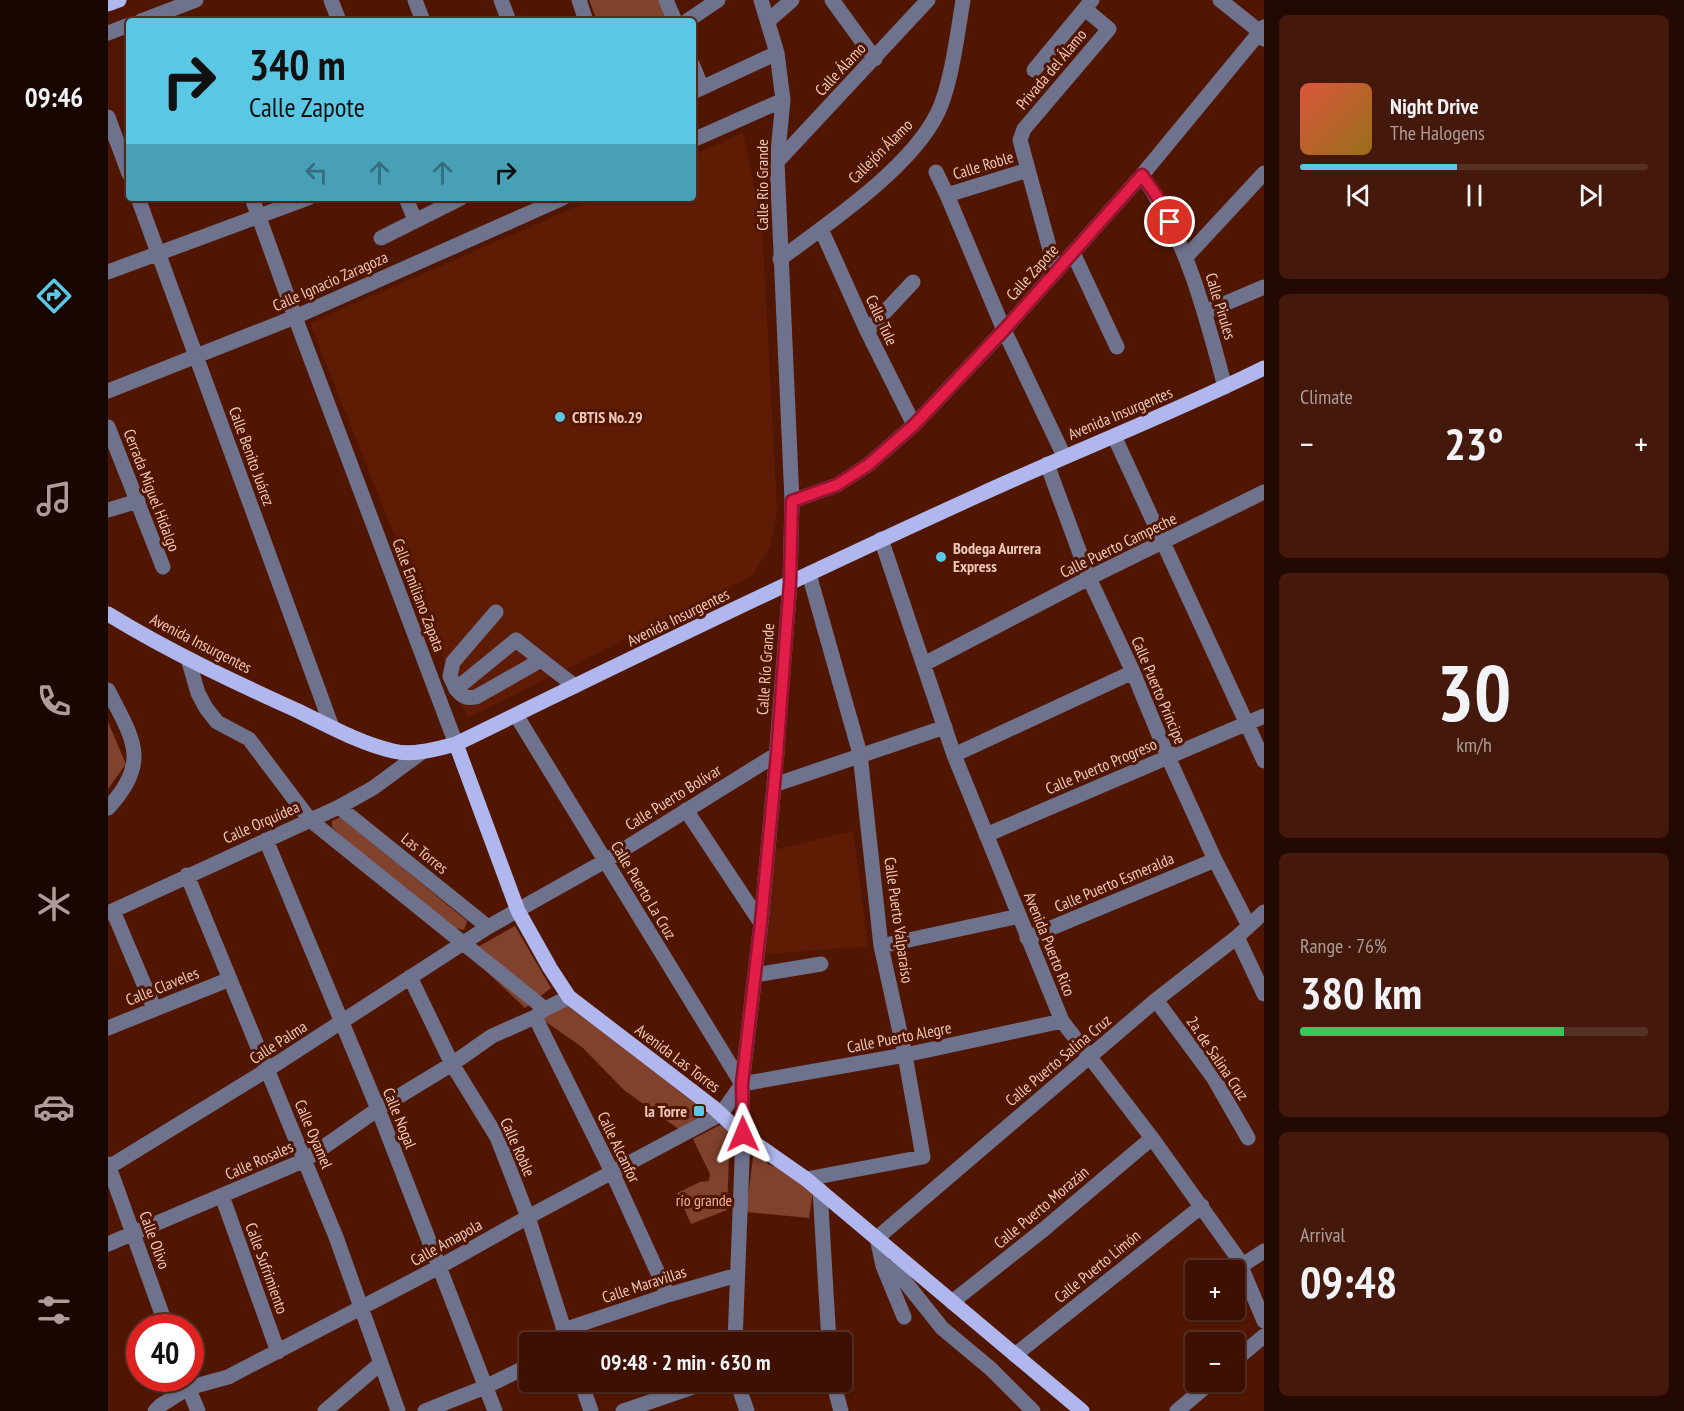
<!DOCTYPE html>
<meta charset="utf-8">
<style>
:root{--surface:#3d1002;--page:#44190c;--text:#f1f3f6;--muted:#ad9d99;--line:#563024;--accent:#5ac8e5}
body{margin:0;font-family:"PT Sans Narrow",sans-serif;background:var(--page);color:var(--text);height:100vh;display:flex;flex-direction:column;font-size:22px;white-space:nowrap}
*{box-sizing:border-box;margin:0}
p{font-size:20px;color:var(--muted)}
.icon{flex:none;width:33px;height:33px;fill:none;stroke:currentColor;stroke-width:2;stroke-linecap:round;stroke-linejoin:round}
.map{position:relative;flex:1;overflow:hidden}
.drawer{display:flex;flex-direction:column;gap:15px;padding:15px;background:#220901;width:420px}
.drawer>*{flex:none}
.banner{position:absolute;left:18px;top:18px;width:570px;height:183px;border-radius:6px;box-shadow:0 2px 4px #0004,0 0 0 2px var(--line);background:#5ac8e5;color:#111;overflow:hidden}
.fabs{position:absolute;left:1077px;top:1260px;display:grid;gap:12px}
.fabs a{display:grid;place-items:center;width:60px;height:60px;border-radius:6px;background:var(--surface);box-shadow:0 2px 4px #0004,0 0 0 2px var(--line);font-size:30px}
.speed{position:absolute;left:18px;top:1314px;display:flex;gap:12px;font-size:30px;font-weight:700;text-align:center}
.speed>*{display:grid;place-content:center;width:78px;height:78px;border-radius:50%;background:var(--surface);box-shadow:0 2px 4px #0004,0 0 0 2px var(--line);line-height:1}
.speed .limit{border:9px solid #d22;background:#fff;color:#111}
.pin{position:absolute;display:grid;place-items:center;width:51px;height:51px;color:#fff;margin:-26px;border:3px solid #fff;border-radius:50%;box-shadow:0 2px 6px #0007}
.me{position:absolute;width:66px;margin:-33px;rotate:359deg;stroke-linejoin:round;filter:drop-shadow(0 0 4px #0008)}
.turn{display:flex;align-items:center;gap:21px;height:126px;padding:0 24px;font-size:27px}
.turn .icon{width:78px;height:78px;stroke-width:2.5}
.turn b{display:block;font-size:42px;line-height:51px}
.lanes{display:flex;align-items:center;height:57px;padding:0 24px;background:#0003;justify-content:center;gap:30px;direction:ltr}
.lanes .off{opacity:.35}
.big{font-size:45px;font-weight:700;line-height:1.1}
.drawer .tile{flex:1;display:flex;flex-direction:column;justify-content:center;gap:9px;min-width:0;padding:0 21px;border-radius:9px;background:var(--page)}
.drawer .dial{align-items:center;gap:0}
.dial b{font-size:78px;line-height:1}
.song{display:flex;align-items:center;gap:18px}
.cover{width:72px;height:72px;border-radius:9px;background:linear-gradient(135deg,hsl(10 70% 55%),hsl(40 70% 35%))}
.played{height:6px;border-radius:3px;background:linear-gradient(90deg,var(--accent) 45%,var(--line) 45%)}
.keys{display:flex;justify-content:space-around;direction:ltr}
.heat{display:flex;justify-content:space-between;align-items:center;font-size:33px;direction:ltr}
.charge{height:9px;border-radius:4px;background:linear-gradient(90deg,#34c759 76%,var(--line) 0)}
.trip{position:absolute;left:411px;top:1332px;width:333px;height:60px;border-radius:6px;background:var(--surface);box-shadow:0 2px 4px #0004,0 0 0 2px var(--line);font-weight:700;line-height:60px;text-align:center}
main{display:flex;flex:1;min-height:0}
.tabs{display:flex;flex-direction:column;width:108px;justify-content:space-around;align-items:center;background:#180601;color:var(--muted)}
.tabs .icon{width:42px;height:42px}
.tabs .current{color:var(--accent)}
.tabs b{font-size:27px;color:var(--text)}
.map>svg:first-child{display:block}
</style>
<main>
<nav class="tabs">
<b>09:46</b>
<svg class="icon current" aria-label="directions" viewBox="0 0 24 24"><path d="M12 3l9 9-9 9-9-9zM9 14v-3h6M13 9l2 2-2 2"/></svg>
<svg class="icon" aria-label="music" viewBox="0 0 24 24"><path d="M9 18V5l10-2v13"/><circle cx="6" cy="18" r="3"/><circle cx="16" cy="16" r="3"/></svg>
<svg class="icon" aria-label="phone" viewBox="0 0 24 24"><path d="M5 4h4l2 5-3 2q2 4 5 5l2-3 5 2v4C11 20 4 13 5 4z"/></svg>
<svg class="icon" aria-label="climate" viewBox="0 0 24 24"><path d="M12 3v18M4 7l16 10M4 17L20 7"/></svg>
<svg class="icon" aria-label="car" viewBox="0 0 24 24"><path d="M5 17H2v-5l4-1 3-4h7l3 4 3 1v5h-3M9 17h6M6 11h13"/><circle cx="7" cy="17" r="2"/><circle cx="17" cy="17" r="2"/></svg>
<svg class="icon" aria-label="filters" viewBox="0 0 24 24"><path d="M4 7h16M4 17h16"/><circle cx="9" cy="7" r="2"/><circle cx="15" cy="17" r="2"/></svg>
</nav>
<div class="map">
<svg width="1156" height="1411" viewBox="0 0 1156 1411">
<rect width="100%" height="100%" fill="#511602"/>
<path fill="#5f1c04" d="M635 133 654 224 669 510 662 548 643 577 359 718 202 323 488 198H585V155Z
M745 831 760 946 654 955 663 851Z"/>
<path fill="#80412d" d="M481 0H552L560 21H489Z
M0 722 18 764 0 789Z
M233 817 359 921 356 930 347 928 247 849 224 827V821Z
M407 926 443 988 417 1008 359 953Z
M457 1003 602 1109 572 1130 516 1090 474 1047 435 1020Z
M612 1125 622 1130 619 1210 583 1224 569 1193 592 1182 601 1181 602 1174 585 1139Z
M646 1150 660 1164 680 1172 705 1191 701 1218 638 1212Z"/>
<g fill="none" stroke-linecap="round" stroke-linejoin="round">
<path stroke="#6e728d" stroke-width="15" d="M223 0 231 21
M307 0 315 21
M393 0 401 21
M471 0 478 21
M558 0 567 21
M724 0 767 59
M1112 0 1152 32 1156 39
M33 21 88 0
M579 21 610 0
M660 21 684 0
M0 33 21 25
M585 66 594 88
M926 70 984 0
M585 92 669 53
M0 117 21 174
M585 140 675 100
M669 162 820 0
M828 172 839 195 896 330 956 456
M1034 175C1079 240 1097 312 1117 387
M839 195 920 170
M30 198 224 727
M144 198 187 317 348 744
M298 198 307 220
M713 229 759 331 806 425
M273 238 353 198
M965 253 1009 347
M1078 257 1156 173
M672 259C721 223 804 167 830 112 843 85 850 31 855 0
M0 272 200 198
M948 272 912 140 916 129 1001 29 977 9
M1097 312 1156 287
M759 331 805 282
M0 391 187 317 455 198
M0 427 55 567
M1006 436 1156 761
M939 464 981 578 1025 672 1060 757 1107 860 1141 926
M684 501 729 485 760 465 806 425 896 330 1034 175 1156 27
M0 510 30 501
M773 539 846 755 954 1021 1044 1138 1129 1257 1156 1321
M80 659 90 693 98 708 109 722 141 739 202 820 437 1009
M433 660 368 697C358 699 354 696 348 689L408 640C427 655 447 671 467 686
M816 664 981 578 1156 492
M348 689 342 676 345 662 388 612
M0 690C24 738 44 761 0 808
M408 715 634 1084
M846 755 1025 672
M666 785 837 727
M231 807 380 927
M578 810 653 923
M878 835 1156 716
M158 840 270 1109 387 1411
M79 875 228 1237 290 1411
M5 911 46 1008
M0 913 231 807 265 788 314 752
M1129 937 1156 994
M919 938 1107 860
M773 946 911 916
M647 975 713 964
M302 977 344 1064 389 1137 420 1217 460 1342
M1048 1000 1105 1077 1140 1138
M427 1017 504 1172 560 1295
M0 1028 122 979
M634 1084 797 1055 954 1021
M0 1164 59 1328
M1 1167 159 1070 380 927 497 861 669 754
M698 1179 815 1157 797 1055 773 946 752 754 701 574
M712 1190 721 1342
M114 1196 170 1352
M0 1244 197 1160 270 1109 344 1064 384 1036 427 1017 437 1009 461 997
M775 1266 796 1317
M1133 1266 1156 1251
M844 1302 935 1230 1044 1138
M455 1330 560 1295 629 1275
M627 1342 635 1135 634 1084 653 923 666 785 682 583 684 501 669 162 675 100 669 53 653 0
M907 1355 1094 1206
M1126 1361 1156 1336
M76 1378 90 1411
M473 1382 483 1411
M629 1382 639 1411
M725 1382 733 1411
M47 1411 53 1405 80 1388 120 1377 331 1267 420 1217 613 1114 634 1084
M217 1411 273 1363
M317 1411 377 1387 422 1365
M515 1411 600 1382
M925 1411 883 1369 834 1328 787 1269 775 1266 769 1238 1048 1000 1129 937 1156 912
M1069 1411 1103 1382"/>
<path stroke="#afb7ee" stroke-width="15" d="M0 4 11 0
M0 614C60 651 124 681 188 710 219 725 251 743 285 751 306 756 328 749 348 744 521 659 695 575 871 495 965 452 1063 414 1156 368
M348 744 410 911 442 968 461 997 606 1108 635 1135 698 1179 974 1411"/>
</g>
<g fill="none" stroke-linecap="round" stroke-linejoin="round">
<g stroke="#92132f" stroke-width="15">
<path id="route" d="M635 1134 634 1084 653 922 669 754 682 583 684 501 729 485 760 465 806 425 896 330 1034 175 1054 204 1062 222"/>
</g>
<use href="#route" stroke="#e11d48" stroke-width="10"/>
</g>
<g fill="#5ac8e5" stroke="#511602" stroke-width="2">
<circle cx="452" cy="417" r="6"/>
<circle cx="833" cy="557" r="6"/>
<rect x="585" y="1105" width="12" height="12" rx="3"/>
</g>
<g text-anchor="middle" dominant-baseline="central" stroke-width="6" stroke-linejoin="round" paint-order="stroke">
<g font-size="16" fill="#eec8bc" stroke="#511602">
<text transform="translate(732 69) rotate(-47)">Calle Álamo</text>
<text transform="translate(943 69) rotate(-50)">Privada del Álamo</text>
<text transform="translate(772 151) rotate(-45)">Callejón Álamo</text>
<text transform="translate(875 165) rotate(-17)">Calle Roble</text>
<text transform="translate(654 185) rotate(-90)">Calle Río Grande</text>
<text transform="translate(924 272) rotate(-48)">Calle Zapote</text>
<text transform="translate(222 281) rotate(-24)">Calle Ignacio Zaragoza</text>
<text transform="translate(1113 306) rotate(73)">Calle Pirules</text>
<text transform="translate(774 320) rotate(65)">Calle Tule</text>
<text transform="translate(1012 413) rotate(-23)">Avenida Insurgentes</text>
<text transform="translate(144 456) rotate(70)">Calle Benito Juárez</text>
<text transform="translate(44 490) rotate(69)">Cerrada Miguel Hidalgo</text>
<text transform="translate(1010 545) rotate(-26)">Calle Puerto Campeche</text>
<text transform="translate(311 595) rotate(69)">Calle Emiliano Zapata</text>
<text transform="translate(570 617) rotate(-26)">Avenida Insurgentes</text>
<text transform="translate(93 643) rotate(27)">Avenida Insurgentes</text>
<text transform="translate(657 669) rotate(-86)">Calle Río Grande</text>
<text transform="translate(1051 690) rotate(67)">Calle Puerto Príncipe</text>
<text transform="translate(993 766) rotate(-23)">Calle Puerto Progreso</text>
<text transform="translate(565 797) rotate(-32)">Calle Puerto Bolívar</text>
<text transform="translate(153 822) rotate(-24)">Calle Orquídea</text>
<text transform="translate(317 853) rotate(39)">Las Torres</text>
<text transform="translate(1006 882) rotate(-23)">Calle Puerto Esmeralda</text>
<text transform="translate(536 890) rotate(59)">Calle Puerto La Cruz</text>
<text transform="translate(791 920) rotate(82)">Calle Puerto Valparaíso</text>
<text transform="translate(942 944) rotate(68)">Avenida Puerto Rico</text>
<text transform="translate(54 986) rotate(-22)">Calle Claveles</text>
<text transform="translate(791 1037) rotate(-11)">Calle Puerto Alegre</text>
<text transform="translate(170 1042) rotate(-33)">Calle Palma</text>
<text transform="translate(570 1058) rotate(37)">Avenida Las Torres</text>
<text transform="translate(1110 1058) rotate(56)">2a. de Salina Cruz</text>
<text transform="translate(950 1060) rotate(-40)">Calle Puerto Salina Cruz</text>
<text transform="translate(292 1118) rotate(68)">Calle Nogal</text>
<text transform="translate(206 1134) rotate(67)">Calle Oyamel</text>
<text transform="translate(410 1147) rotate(66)">Calle Roble</text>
<text transform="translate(511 1147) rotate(64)">Calle Alcanfor</text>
<text transform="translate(151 1160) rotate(-24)">Calle Rosales</text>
<text transform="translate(933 1207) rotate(-40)">Calle Puerto Morazán</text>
<text transform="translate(47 1240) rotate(70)">Calle Olivo</text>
<text transform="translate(338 1242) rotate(-29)">Calle Amapola</text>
<text transform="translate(989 1266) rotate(-39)">Calle Puerto Limón</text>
<text transform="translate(159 1268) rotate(70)">Calle Sufrimiento</text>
<text transform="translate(536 1284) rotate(-18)">Calle Maravillas</text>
</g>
<g font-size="16" font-weight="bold" fill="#eec8bc" stroke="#511602" text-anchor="start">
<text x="464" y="417">CBTIS No.29</text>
<text x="845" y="548">Bodega Aurrera<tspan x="845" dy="18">Express</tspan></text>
<text x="579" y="1111" text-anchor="end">la Torre</text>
</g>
<g font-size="16" fill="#f2b29d" stroke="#511602">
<text x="596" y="1200">río grande</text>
</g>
</g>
</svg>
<div class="fabs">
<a>+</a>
<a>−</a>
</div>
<div class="speed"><div class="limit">40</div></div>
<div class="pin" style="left:1062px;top:222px;background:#d93025"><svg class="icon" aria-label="arrive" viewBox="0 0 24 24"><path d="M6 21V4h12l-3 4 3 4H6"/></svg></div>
<svg class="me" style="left:635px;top:1134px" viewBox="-20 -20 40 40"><path d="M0-17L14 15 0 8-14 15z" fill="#e11d48" stroke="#fff" stroke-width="4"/></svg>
<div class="trip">09:48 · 2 min · 630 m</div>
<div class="banner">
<div class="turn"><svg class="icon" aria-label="right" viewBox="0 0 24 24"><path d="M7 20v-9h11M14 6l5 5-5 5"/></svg><div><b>340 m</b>Calle Zapote</div></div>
<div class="lanes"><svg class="icon off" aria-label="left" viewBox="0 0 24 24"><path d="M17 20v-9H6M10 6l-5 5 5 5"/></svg><svg class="icon off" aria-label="ahead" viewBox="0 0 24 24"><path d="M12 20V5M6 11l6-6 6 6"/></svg><svg class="icon off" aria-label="ahead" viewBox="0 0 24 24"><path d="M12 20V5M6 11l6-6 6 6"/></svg><svg class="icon" aria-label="right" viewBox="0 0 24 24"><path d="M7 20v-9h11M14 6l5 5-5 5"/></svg></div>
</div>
</div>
<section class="drawer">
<div class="tile">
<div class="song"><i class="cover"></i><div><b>Night Drive</b><p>The Halogens</p></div></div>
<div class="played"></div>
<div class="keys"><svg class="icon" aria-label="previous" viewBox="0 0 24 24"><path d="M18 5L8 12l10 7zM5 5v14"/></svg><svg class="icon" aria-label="pause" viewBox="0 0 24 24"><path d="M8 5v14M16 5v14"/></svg><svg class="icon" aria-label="next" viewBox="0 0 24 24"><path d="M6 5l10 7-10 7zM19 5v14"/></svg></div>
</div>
<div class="tile"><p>Climate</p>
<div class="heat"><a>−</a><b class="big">23°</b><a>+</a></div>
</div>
<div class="tile dial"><b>30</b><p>km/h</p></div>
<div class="tile"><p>Range · 76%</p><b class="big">380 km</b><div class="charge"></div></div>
<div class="tile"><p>Arrival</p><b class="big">09:48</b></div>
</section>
</main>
